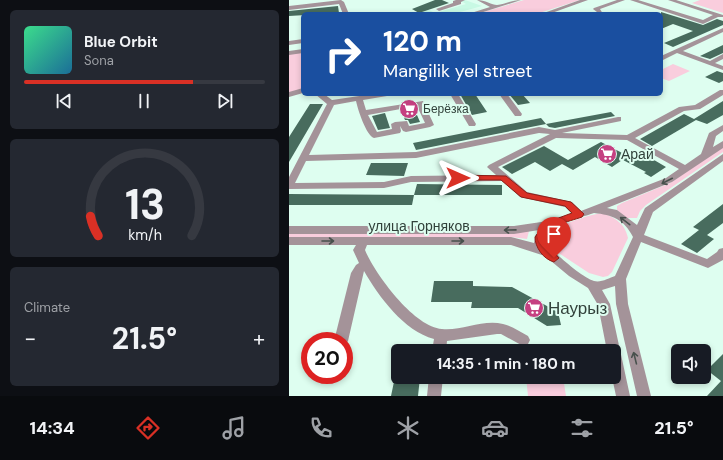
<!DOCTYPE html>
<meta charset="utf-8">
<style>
:root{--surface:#171b24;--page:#242831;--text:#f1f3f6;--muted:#9ea1a6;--line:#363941;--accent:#d93025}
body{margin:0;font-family:"DM Sans",sans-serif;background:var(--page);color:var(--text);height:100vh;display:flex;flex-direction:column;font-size:15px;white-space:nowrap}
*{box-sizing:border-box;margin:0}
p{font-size:13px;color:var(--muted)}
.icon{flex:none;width:22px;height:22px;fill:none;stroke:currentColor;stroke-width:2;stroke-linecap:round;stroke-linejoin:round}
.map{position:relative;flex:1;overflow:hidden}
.details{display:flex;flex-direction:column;gap:10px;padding:10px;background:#0d0f14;width:289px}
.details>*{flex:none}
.top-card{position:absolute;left:12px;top:12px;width:362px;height:84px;border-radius:6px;box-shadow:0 2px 6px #0003;background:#1a4fa0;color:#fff;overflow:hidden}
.controls{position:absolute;left:382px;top:344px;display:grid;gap:8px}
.controls a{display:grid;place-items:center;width:40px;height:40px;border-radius:6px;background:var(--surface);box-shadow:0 2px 6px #0003;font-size:20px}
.speed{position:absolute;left:12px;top:332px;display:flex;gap:8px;font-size:20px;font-weight:700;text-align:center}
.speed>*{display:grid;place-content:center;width:52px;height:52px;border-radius:50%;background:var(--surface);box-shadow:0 2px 6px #0003;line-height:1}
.speed .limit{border:6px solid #d22;background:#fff;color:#111}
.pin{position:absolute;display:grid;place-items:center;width:34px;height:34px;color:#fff;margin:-41px -17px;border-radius:50% 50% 50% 0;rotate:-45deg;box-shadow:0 0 4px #0007}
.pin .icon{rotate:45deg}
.me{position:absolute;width:44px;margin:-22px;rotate:90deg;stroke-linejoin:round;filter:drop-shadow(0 0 3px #0008)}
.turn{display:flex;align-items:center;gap:14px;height:84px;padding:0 16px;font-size:18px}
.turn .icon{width:52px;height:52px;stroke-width:2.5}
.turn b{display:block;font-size:28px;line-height:34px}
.big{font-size:30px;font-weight:700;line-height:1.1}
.details .card{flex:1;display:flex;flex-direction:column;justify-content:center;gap:6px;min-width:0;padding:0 14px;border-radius:6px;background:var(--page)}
.details .dial{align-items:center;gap:0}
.dial svg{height:104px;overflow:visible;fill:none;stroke:var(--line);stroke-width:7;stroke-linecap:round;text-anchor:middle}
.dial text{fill:var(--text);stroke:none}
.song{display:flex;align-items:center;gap:12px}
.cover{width:48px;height:48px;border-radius:6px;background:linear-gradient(135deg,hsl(150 70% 55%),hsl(200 70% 35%))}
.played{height:4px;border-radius:2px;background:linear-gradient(90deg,var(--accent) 70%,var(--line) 70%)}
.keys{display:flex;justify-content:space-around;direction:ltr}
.heat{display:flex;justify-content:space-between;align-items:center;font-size:22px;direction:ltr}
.trip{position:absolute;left:102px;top:344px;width:230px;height:40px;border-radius:6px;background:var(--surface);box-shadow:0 2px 6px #0003;font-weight:700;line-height:40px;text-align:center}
.tab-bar{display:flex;height:64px;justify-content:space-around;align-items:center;background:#090b0e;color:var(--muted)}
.tab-bar .icon{width:28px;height:28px}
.tab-bar .on{color:var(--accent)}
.tab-bar b{font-size:18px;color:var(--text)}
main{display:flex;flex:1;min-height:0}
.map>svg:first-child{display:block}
</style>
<main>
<section class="details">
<div class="card">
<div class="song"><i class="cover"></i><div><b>Blue Orbit</b><p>Sona</p></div></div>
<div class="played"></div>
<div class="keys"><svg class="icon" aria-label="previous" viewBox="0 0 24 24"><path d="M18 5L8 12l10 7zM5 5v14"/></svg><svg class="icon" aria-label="pause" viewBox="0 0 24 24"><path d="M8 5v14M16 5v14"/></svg><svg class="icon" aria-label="next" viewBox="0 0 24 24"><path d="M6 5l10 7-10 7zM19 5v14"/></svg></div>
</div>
<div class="card dial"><svg viewBox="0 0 100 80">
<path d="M14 69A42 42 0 1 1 86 69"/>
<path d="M14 69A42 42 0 0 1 8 54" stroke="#d93025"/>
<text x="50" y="56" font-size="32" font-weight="700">13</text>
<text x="50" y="72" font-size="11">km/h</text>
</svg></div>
<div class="card"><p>Climate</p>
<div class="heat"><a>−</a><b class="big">21.5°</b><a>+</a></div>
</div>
</section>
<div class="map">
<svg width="434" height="396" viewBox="0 0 434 396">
<rect width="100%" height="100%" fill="#defef0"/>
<path fill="#c8f9e4" d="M176 0 193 6 164 14H126L140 10 146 13 177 4 172 1Z"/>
<path fill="#f9cddd" d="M235 0H291L247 14H188Z
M411 0H434V13L403 3Z
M14 52V89L0 94V54Z
M384 64 401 71 380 81 372 78V70Z
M434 147V152L357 205 351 211 348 218H337L328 210V206L333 203 381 183Z
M313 213C325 217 336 223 339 238L323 272 319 276 314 277 300 273 262 248 258 239C262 226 299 215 313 213Z
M240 231 238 239 222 237 0 238V234Z
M237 377H274L277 396H239Z"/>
<path fill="#486c5e" d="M146 0H153L160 3 130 13 123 9Z
M49 6 50 13 0 16V11Z
M372 12 414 25 428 19 434 21V25L384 47 375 43 404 31 384 24 372 29Z
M434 45V53L421 59 411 56Z
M428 71 434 73V81L430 83 416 77Z
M171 94H186L198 112 183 115Z
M220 94H233L241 103 229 105Z
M434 101V115L418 124 407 120 363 146 351 139 395 114 405 119Z
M21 104H34L0 162V137Z
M125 108 131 122 121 124 119 120H116L112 110Z
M322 112 326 116 266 128 260 127 257 124Z
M96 113 101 128 89 130 83 116Z
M252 118 257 124 127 150 124 143Z
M312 142 339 156 323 167 306 157 284 170 273 164 261 171 246 162 223 174 213 167 255 146 279 160Z
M348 151 360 157 377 167 362 177 355 173 357 172 334 160Z
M82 163H119L115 176 77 175Z
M128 184 213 185V195H125Z
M0 194 125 195 123 205H0Z
M434 204V223L418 235 425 239 408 253 392 244 410 230 404 227Z
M145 281H184V286L223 287 269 312 272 325 258 326 229 308H182L183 302H142Z
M434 354V396H418L432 381 418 370Z
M106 377H131L129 396H102Z"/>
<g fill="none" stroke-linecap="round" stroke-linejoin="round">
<path fill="#a49399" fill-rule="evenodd" d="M52 0 55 2 60 14H54L50 4 0 10V6Z
M167 0H176L172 2V4L150 11 147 9 164 3V1Z
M188 0C196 0 203 5 208 5 216 4 223 0 232 0L188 14H179L201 7Z
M291 0H299L260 14H252Z
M328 0H336L311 9 314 14H305L308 12 304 9 305 8Z
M341 0H349L414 20 424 15 379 0H387L434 15V17H429L414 24Z
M434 28V32L394 51 421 61 434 54V59L426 63 434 66V70L388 53 372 61V56Z
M14 39V43L0 45V41Z
M14 49V53L0 55V51Z
M14 88V93L0 97V92Z
M431 90H434V95L411 109 395 111 346 138 396 165 412 154 420 133 434 125V131L427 136 424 147 434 141V148L383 182 318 208 328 210 348 225 356 208 434 154V161L364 212 355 235 418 259 428 252 430 249 434 248V260L419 268 352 242 337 279 339 304 362 396H348L327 304 326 286 313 290 321 304 341 396H327L323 377H325V351H318L309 305 299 288 280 276 256 256 222 245H78L76 250C86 274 125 327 153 329 173 331 194 319 214 324 223 326 231 332 239 336L241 340 239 344 234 346 212 334H208L158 341 157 351H143L145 339C115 331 90 297 75 271L59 341 55 346V341H45L62 273 67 265 70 263 64 250 67 245H0V237H222L245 243 246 237 250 230 225 234H0V226H225L259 221 283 214 276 207 231 197 213 181 122 182 95 188 0 189V177L38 104 26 94H35L43 100 84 94H102L98 96 74 100 77 110 134 101 145 125 141 127 117 132 114 131 111 126 112 131 111 133 85 138C77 135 69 110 67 101L45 105 20 155 127 152 250 127 266 130 329 117H332V121L273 133 338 135 390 107 406 105ZM128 106 136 123 120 126 118 121 106 122 102 124 103 129 88 132 79 115ZM250 133 261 134 200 165 198 167 207 175 122 176 95 182 6 183 17 161 127 158ZM267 138 338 140 390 169 377 178 292 211 283 202 238 192 209 167ZM305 213C323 215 335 219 344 237L326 276C320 278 312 283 305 281 292 277 266 253 257 244 256 223 289 219 305 213Z
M161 94H169L187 124 186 126H180Z
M210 94H218L233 114 232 116H226Z
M140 377H154L152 396H138Z"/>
</g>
<defs><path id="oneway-shaft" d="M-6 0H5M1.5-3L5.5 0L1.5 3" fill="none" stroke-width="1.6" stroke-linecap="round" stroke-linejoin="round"/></defs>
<g stroke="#48514d">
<use href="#oneway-shaft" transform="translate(378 181) rotate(153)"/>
<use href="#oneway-shaft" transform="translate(336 221) rotate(-142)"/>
<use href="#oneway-shaft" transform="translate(221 230) rotate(179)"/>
<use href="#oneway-shaft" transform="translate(39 241)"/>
<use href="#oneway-shaft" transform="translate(169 241)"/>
<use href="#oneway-shaft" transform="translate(346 358) rotate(-104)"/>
</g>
<path fill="#d93025" stroke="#8d1f18" d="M169 175 217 176 238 193 282 202 295 214 293 217C279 222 257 225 256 243L270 258 265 262C254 259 246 247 246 237L256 223 283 213 276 206 232 197 212 180H166V176Z"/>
<defs>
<g id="supermarket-disc" transform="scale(1)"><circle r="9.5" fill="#c54081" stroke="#defef0"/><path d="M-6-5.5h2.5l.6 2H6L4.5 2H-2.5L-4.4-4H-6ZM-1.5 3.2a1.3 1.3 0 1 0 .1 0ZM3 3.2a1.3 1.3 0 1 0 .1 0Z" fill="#fff"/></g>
</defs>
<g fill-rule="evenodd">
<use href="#supermarket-disc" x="120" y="109"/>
<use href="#supermarket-disc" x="318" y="154"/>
<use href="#supermarket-disc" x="245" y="308"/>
</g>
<g text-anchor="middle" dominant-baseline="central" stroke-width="4" stroke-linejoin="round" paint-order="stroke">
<g font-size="12" fill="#31413a" stroke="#defef0" text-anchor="start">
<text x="134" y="109">Берёзка</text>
</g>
<g font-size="14" fill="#31413a" stroke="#defef0" text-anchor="start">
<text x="332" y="154">Арай</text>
</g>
<g font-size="14" fill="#31413a" stroke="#defef0">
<text x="130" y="226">улица Горняков</text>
</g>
<g font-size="17" fill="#31413a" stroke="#defef0" text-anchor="start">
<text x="259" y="308">Наурыз</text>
</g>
</g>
</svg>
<div class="controls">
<a><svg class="icon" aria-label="sound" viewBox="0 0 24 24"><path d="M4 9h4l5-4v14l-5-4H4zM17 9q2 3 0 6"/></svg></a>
</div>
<div class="speed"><div class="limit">20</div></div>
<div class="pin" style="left:265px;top:258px;background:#d93025"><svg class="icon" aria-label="arrive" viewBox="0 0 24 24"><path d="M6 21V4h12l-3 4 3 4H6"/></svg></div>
<svg class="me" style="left:169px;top:178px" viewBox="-20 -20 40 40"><path d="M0-17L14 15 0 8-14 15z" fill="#d93025" stroke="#fff" stroke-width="4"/></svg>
<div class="trip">14:35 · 1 min · 180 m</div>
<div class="top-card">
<div class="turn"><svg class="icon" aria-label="right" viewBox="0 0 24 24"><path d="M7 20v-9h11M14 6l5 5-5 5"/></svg><div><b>120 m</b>Mangilik yel street</div></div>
</div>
</div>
</main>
<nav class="tab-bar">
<b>14:34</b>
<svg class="icon on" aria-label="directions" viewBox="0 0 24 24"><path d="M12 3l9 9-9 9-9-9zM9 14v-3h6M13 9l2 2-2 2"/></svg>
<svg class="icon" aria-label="music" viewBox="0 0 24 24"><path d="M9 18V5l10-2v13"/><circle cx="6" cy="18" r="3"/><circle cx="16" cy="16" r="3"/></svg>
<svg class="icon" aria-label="phone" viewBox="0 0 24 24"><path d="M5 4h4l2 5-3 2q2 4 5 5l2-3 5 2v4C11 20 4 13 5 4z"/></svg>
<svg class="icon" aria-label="climate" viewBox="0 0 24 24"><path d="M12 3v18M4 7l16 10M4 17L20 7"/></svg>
<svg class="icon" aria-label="car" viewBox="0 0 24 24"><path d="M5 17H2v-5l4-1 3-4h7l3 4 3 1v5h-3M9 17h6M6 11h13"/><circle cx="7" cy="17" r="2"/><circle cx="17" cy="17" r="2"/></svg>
<svg class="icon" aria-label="filters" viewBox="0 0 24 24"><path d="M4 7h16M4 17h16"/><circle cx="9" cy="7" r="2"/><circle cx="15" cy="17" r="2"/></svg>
<b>21.5°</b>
</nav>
